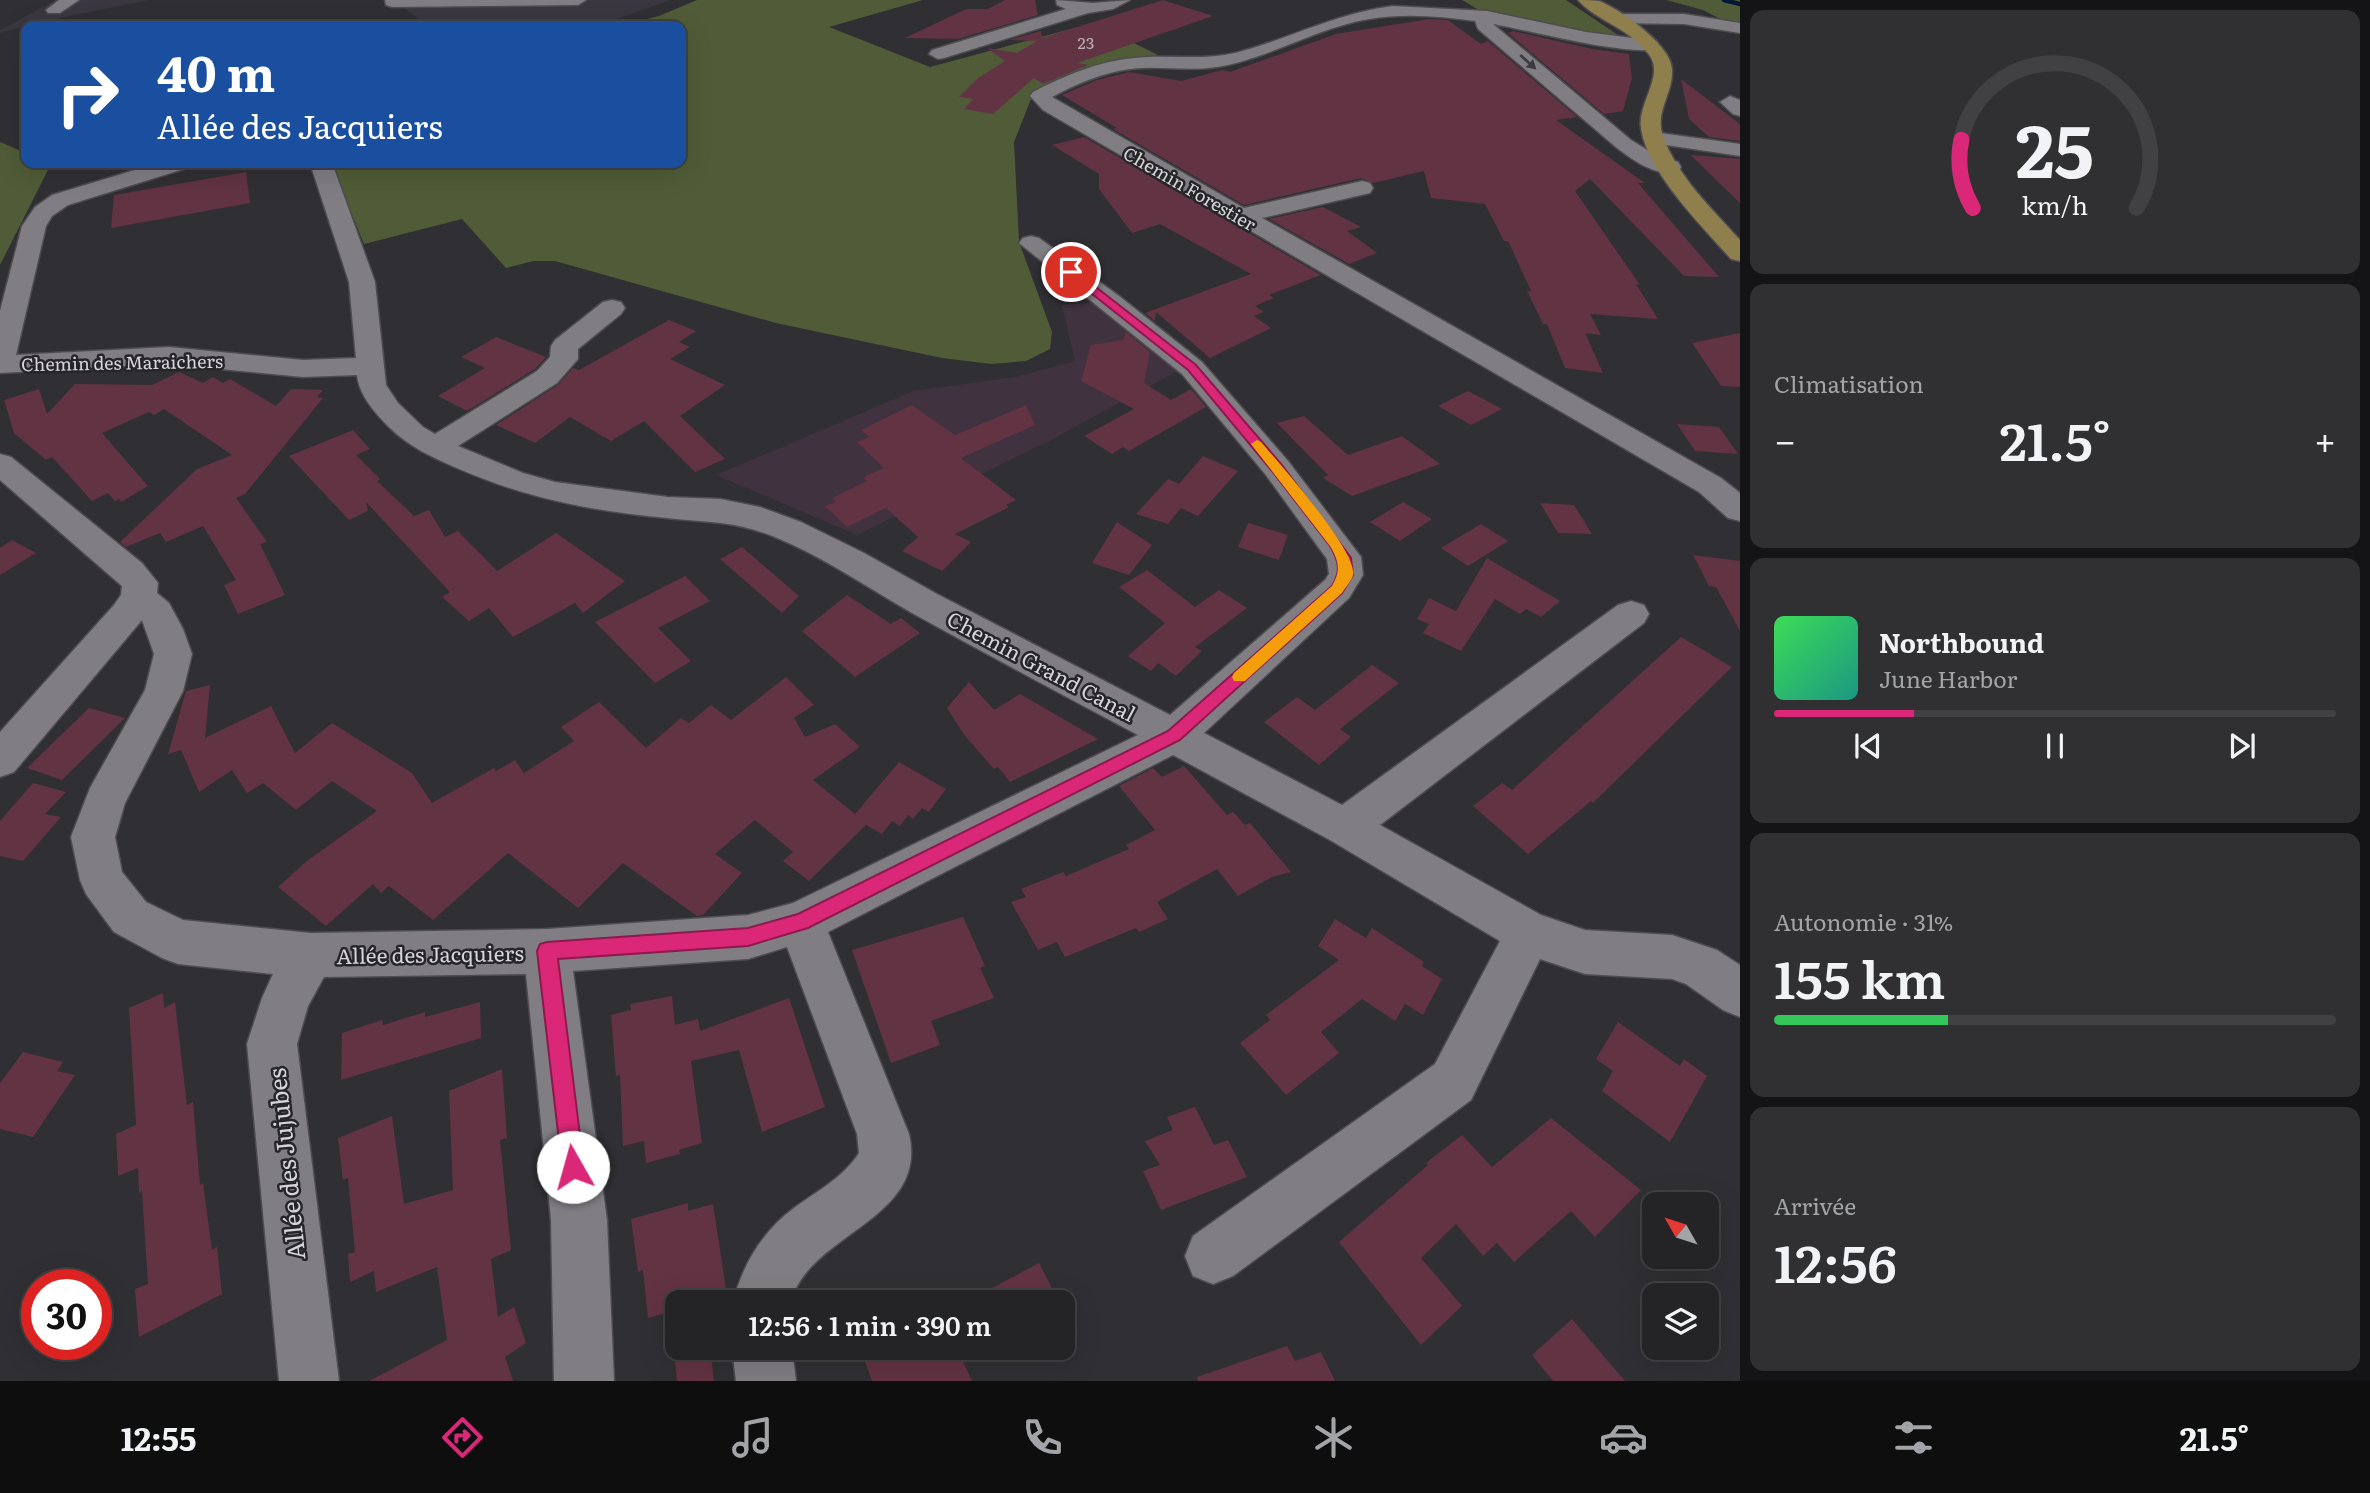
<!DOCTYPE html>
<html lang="fr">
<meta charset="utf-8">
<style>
:root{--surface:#242326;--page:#302f32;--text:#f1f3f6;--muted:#a3a4a7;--line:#414043;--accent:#db2777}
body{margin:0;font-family:Literata,serif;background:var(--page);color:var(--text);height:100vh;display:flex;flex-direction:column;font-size:26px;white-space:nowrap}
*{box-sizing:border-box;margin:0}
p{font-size:23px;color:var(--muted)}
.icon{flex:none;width:38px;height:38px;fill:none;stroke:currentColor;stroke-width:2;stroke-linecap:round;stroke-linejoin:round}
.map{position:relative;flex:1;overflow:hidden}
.side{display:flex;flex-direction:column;gap:10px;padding:10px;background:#141315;width:630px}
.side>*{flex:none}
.hud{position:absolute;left:21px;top:21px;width:665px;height:147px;border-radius:14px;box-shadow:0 7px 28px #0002,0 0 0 2px var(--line);background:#1a4fa0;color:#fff;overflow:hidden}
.needle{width:46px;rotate:309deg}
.controls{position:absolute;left:1642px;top:1192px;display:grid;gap:14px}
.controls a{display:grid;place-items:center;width:77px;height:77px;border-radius:14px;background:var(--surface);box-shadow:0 7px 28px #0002,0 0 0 2px var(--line);font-size:35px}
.speed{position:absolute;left:21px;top:1269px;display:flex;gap:14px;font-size:35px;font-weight:700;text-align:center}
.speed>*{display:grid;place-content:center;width:91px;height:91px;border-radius:50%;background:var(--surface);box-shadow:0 7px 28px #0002,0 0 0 2px var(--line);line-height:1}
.speed .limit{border:10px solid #d22;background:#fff;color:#111}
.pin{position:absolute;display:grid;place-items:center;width:60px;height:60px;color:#fff;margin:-30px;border:4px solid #fff;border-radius:50%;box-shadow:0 2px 7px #0007}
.me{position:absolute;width:77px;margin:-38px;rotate:353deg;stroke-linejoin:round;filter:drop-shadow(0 0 5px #0008)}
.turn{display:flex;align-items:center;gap:24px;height:147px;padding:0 21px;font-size:32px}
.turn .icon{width:91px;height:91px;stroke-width:2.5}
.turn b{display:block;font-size:49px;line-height:60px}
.big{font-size:52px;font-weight:600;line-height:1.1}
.side .tile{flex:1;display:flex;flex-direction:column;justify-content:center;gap:10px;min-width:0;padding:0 24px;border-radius:14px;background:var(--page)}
.side .dial{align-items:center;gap:0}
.dial svg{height:182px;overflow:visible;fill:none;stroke:var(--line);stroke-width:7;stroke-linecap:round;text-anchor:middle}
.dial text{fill:var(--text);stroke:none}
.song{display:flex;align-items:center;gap:21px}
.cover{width:84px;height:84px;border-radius:10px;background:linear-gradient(135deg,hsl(130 70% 55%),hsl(170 70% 35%))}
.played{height:7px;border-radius:4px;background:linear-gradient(90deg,var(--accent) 25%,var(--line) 25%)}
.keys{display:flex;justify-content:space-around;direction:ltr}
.heat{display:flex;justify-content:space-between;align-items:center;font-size:38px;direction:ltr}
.charge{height:10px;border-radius:5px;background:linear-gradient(90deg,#34c759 31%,var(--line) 0)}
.trip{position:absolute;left:665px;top:1290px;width:410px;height:70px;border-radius:14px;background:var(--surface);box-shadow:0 7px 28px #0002,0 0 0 2px var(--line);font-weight:600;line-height:70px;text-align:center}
.tab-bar{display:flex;height:112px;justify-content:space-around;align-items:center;background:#0e0e0f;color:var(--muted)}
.tab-bar .icon{width:49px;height:49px}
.tab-bar .active{color:var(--accent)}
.tab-bar b{font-size:32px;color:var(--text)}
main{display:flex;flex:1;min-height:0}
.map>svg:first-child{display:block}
</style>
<main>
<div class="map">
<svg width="1740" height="1381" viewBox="0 0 1740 1381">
<rect width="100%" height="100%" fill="#302f33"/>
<path fill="#3a3741" d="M56 0H149L59 18 0 33V30Z
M441 0H671L596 26H428L404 8Z"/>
<path fill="#40323f" d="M1104 301 1183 368 1053 439 857 535 716 475 913 391 1015 377 1075 361 1062 305Z"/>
<path fill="#505c37" d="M697 0H923L829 27 930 67 1093 23 1158 55 1053 86 1031 99 1014 142 1019 242 1052 332 1050 349 1026 361 991 364 942 358 776 323 555 261H533L506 268 462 219 364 244 339 182 334 163H681V26H619L659 16Z
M1462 0H1566L1624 39 1597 37 1479 10Z
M1666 0H1740V24L1724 21 1703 10Z
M0 142 26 153V163L51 164 0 265Z"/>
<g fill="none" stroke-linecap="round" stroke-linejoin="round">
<path stroke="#001736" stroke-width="4.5" d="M1724 0 1740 4"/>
</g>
<path fill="#623343" d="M1005 0H1035L1038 15 958 39 905 38 966 9H988Z
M1163 0 1213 16 1077 63 1088 65 1043 84 1034 78 993 114 964 109 973 99 959 97 978 78 1005 61 987 48 1017 53 1037 41 1009 40 1041 31 1042 38Z
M1429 19 1448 20 1481 44 1488 41 1577 117 1556 120 1645 183H1638L1719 277 1684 276 1590 179 1575 191 1640 285 1636 284 1658 319 1590 314 1601 335 1585 333 1603 373 1565 368 1547 324H1543L1527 291H1531L1508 241H1504L1485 204 1431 198 1424 171 1373 183 1361 178 1244 205 1113 129 1117 128 1062 95 1097 80 1129 72 1181 81 1222 70 1230 72 1336 34Z
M1513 31 1592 49 1629 54 1632 78 1623 111 1604 114 1508 33Z
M1681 79 1740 124V141L1709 137 1689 119Z
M1084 137 1321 275 1269 295 1274 298 1255 306 1264 312 1254 316 1271 328 1210 358 1156 312 1155 321 1145 313 1251 274 1160 224 1132 233 1099 189V174L1052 145Z
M1691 155 1740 159V203L1715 179Z
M246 172 250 203 111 228 114 195Z
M1323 207 1361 227 1347 231 1377 253 1349 264 1269 219Z
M669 320 696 331 679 342 690 347 670 359 725 385 680 416 725 459 695 472 644 421 611 441 570 417 535 443 496 425 558 385 573 368 579 370Z
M1126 332 1150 352 1144 383 1171 400 1191 389 1206 407 1129 451 1123 447 1112 454 1084 436 1134 409 1081 381 1091 345 1123 340Z
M1740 333V387L1721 386 1692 343Z
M496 337 546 357 535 369 467 411 438 396 485 368 461 357Z
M179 372 203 383 213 377 223 383 230 379 276 406 291 389 323 390 317 397 323 398 245 494 236 498 267 542 260 544 285 595 238 614 224 585 236 580 203 526 166 542 160 533 126 547 120 542 197 469 232 455 164 409 154 415 149 412 102 433 148 486 121 502 119 499 115 501 108 493 92 501 52 457 46 460 14 433 4 400 39 389 47 414 75 384 152 385Z
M1468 391 1502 409 1471 425 1438 406Z
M912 405 955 435 1026 405 1035 425 961 458 1016 500 1006 505 1009 507 955 534 971 542 942 571 902 551 918 537 886 508 847 527 825 506 836 502 832 498 867 481 863 477 884 468 857 442 869 437 861 430Z
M1304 416 1348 455 1402 436 1440 464 1352 496 1323 478 1328 475 1277 423Z
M1677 424 1719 427 1738 454 1695 451Z
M353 430 370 449 356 455 380 479 377 481 414 516 429 510 445 537 458 531 497 571 556 533 625 581 583 613 575 603 513 637 489 608 469 621 442 597 450 592 366 502 368 511 349 520 289 456Z
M1203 456 1238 471 1198 516 1181 508 1168 524 1136 514 1168 479 1179 484Z
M1403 502 1432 519 1400 541 1370 522Z
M1540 503 1574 505 1592 534 1558 533Z
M1117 522 1152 545 1129 575 1092 563Z
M1248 523 1288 535 1279 560 1238 547Z
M1481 524 1508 541 1468 566 1441 548Z
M12 540 36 553 0 575V548Z
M742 547 799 596 782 613 720 559Z
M1693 555 1740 561V631L1716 587 1709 586Z
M1487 558 1560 601 1541 617 1526 609 1520 614 1495 599 1461 651 1423 633 1429 624 1417 619 1429 598 1456 611Z
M1147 570 1195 607 1219 590 1247 608 1195 647 1202 651 1176 676 1158 663 1151 671 1128 656 1165 623 1119 587Z
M685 576 710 601 658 628 691 661 655 683 595 622Z
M847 595 891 624 901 618 920 633 855 677 802 631Z
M1681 637 1732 667 1593 803 1591 801 1528 854 1473 806 1502 783 1512 790Z
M1372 665 1399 683 1340 729 1351 737 1319 765 1264 722 1297 697 1315 710Z
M786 677 814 705 794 718 805 737 835 724 860 747 813 780 855 814 899 762 946 789 929 812 922 808 913 819 908 815 900 826 892 821 882 834 866 825 809 881 783 861 793 852 755 820 715 854 742 873 703 915 697 916 623 863 578 908 508 853 433 920 389 886 381 893 373 884 326 926 278 887 308 860 377 811 332 781 296 810 263 783 247 793 232 770 199 792 181 750 168 754 186 691 210 685 205 738 271 706 295 753 332 723 412 773 432 803 494 768 496 771 515 760 524 773 574 741 561 727 599 702 646 748 681 718 689 723 711 705 731 720Z
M969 682 994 710 1020 694 1098 739 1010 782 998 767 994 769 965 736 947 708Z
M89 708 125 718 62 780 27 768Z
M1184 766 1227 815 1233 812 1245 825 1250 823 1291 872 1272 877 1238 896 1217 869 1157 902 1168 919 1139 932 1136 928 1065 957 1057 942 1038 950 1011 902 1026 897 1021 889 1063 872 1066 876 1129 849 1126 845 1155 830 1119 786 1153 768 1162 777Z
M33 783 66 792 45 814 61 817 23 861 0 856V821Z
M963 917 985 966 980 968 994 998 931 1021 940 1045 891 1063 852 950Z
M1335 919 1366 938 1372 928 1424 962 1422 966 1442 979 1423 1015 1405 1004 1395 1021 1362 999 1321 1032 1339 1053 1286 1095 1240 1043 1270 1020 1266 1015 1339 960 1318 946Z
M163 993 164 1008 175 1002 187 1105 193 1102 200 1185 203 1183 212 1250 217 1247 222 1294 139 1337 135 1289 148 1284 142 1191 139 1193 138 1168 118 1176 116 1134 136 1125 129 1008Z
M672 996 675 1025 698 1019 700 1031 789 998 825 1107 762 1132 739 1050 691 1061 702 1143 679 1150 680 1154 646 1163 644 1141 623 1146 620 1075 616 1076 611 1015 631 1010 630 1004Z
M480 1002 481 1038 341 1080 342 1033 382 1020 383 1025 425 1012V1017Z
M1618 1022 1680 1066 1684 1059 1707 1076 1670 1142 1602 1091 1613 1071 1596 1059Z
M23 1052 63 1062 57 1071 75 1075 33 1137 0 1129V1083Z
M502 1069 507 1138 500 1140 511 1250 491 1259 498 1317 514 1307 526 1343 505 1357 513 1381H369L447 1340 437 1267 376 1292 374 1271 350 1282 348 1254 355 1252 348 1178 343 1180 338 1138 392 1116 404 1204 453 1190 449 1091Z
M1195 1107 1214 1145 1228 1140 1247 1177 1161 1210 1143 1171 1160 1165 1145 1141 1173 1130 1167 1117Z
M1551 1118 1641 1190 1595 1237 1571 1211 1514 1262 1497 1243 1483 1256 1456 1224 1421 1258 1462 1306 1421 1345 1339 1242 1428 1165 1426 1163 1462 1135 1492 1167Z
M688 1203V1211L713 1204 727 1296 708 1302H677V1348H710L714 1381H677L670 1312 648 1318 643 1270 638 1272 631 1219Z
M1039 1263 1054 1292 1036 1302H966Z
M1572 1319 1625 1381H1553L1532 1355Z
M1287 1346 1295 1361 1321 1352 1335 1381H1198L1197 1377Z
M877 1348H957L972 1381H872L864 1359 878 1351Z"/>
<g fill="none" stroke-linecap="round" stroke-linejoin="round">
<g stroke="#4d4c50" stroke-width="3">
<path id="minor" d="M59 0H79L60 13H48L46 10Z
M385 0H586L578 5 392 7 386 5Z
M1056 0 1093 3 1130 0 1113 9 1088 13 944 58 938 59 929 54 932 50 1066 9 1057 5Z
M1393 6 1487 11 1586 32 1656 41 1659 45 1656 49C1625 56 1528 30 1493 24L1631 140 1654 154 1678 162 1681 167 1678 172C1656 177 1633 160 1617 148L1478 29 1475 21C1440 16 1404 13 1369 19 1316 28 1270 58 1217 67 1192 71 1167 67 1143 68 1111 69 1080 82 1052 97L1244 208 1362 181 1370 183 1373 188 1370 193 1262 218 1721 478 1740 493V521L1728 518 1699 492 1043 110 1030 96 1033 92C1064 76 1099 61 1134 58 1168 54 1201 61 1235 53 1289 39 1337 13 1393 6Z
M1617 14H1684L1740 23V33L1684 24 1611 23 1609 19 1611 15Z
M1730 96 1740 100V116L1733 114 1720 102Z
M1653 132 1740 144V156L1646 142 1643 138 1646 134Z
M158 163H190L187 168 68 205 52 216 46 226 16 355 169 347 303 360 356 358 349 282 310 163H332L375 282 386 385 398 403 423 427 435 434 537 371 550 357 551 346 555 340 603 302 612 300 621 302 625 308 621 314 578 349V359L557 383 458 446 523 473 555 482 668 497 720 499 760 507 801 522 864 553 937 594 1170 715 1325 580 1329 574 1327 559 1266 475 1182 374 1019 243 1023 238 1031 236 1039 238 1119 296 1202 362 1288 461 1361 557 1363 575 1349 598 1204 733 1342 805 1618 605 1631 601 1644 605 1649 614 1644 623 1380 825 1541 915 1585 930 1672 935 1717 950 1740 965V1017L1723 1010 1686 984 1672 979 1585 974 1540 959 1471 1100 1233 1276 1213 1284 1193 1276 1185 1256 1193 1236 1435 1064 1500 941 1330 840 1173 755 828 932 909 1134C929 1220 808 1233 791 1302H733C743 1264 762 1232 794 1208 816 1192 844 1177 859 1153L857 1134 787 947 748 959 573 971 607 1220 614 1381H554L551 1220 526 974 324 977 308 1006 297 1044 339 1381H279L247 1044 262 998 273 974 178 964 162 958 114 932 86 894 80 880 71 837 90 788 145 690 154 654 142 620 14 772 0 777V732L114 605 121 595 122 586 0 480V454L11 457 142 563 158 583 157 593 169 603 183 629 192 654 183 691 125 803 115 837 122 872 146 902 183 920 311 933 547 929 748 915 793 903 1138 735C1063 695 988 655 914 614 868 588 824 557 775 537 732 520 710 523 667 518 592 511 525 498 457 468 432 457 409 447 389 427 375 413 359 395 357 375L303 377 169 364 0 373V311L22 226 35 207 52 195Z
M732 1348H792L796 1381H736Z"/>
</g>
<g stroke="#4d4c50" stroke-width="3">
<path id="major" d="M1578 0C1585 0 1593 0 1599 1 1620 9 1671 45 1672 69 1674 93 1654 111 1663 136 1677 176 1712 209 1740 240V261L1731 259C1702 226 1647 172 1641 128 1637 104 1664 77 1650 56 1632 29 1596 21 1578 0Z"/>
</g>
<use href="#minor" fill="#807e83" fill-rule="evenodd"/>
<use href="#major" fill="#8e7f4c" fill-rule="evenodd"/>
</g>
<defs><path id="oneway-solid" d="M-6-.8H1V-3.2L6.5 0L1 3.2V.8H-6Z" transform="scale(1.75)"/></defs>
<use fill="#3c3b40" href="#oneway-solid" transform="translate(1528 62) rotate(42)"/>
<path fill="#db2777" stroke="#8e194d" stroke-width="2" d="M1067 270H1074L1196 365 1282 465 1351 558 1353 575 1342 593 1180 740 808 928 748 946 558 959 584 1167 581 1174 573 1178 565 1174 562 1167 537 951 540 944 547 942 748 928 798 914 1168 731 1332 586C1341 571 1339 561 1330 546L1272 471 1188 370 1067 274Z"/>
<path fill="#f59e0b" d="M1257 440 1261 442C1279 463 1358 552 1353 575 1352 580 1345 588 1342 593L1245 681H1234L1232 677 1234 673 1332 586C1341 571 1339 561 1330 546L1251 444Z"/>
<g text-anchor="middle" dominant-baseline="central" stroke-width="5" stroke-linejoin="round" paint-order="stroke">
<g font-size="16" fill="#b9acb3">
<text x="1086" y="42">23</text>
</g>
<g font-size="18" fill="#d6d5d8" stroke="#262529">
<text transform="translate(1190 188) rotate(30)">Chemin Forestier</text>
<text transform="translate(122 362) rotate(-1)">Chemin des Maraichers</text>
</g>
<g font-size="21" fill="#d6d5d8" stroke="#262529">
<text transform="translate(1042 665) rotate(28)">Chemin Grand Canal</text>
<text transform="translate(430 953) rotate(-1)">Allée des Jacquiers</text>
</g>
<g font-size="24" fill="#d6d5d8" stroke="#262529">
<text transform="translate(285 1164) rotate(-96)">Allée des Jujubes</text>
</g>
</g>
</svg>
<div class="controls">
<a><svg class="needle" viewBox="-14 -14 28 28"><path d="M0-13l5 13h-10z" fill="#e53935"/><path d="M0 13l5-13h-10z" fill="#a3a4a7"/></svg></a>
<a><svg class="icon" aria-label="layers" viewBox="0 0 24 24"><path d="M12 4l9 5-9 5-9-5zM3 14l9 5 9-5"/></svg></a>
</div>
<div class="speed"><div class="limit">30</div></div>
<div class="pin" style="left:1071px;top:272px;background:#d93025"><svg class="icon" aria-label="arrive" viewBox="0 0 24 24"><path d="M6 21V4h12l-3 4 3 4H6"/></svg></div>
<svg class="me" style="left:573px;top:1167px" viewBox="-20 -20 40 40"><circle r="19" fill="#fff"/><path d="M0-13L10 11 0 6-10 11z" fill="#db2777"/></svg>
<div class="trip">12:56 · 1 min · 390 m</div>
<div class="hud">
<div class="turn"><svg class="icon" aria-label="right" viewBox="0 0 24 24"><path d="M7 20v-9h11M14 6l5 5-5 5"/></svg><div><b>40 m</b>Allée des Jacquiers</div></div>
</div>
</div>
<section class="side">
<div class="tile dial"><svg viewBox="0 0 100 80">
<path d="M14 69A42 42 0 1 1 86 69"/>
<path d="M14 69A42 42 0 0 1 9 39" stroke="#db2777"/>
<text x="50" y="56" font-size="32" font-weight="700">25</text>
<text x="50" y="72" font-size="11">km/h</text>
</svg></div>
<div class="tile"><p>Climatisation</p>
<div class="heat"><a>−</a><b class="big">21.5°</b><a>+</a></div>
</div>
<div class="tile">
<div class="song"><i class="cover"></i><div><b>Northbound</b><p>June Harbor</p></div></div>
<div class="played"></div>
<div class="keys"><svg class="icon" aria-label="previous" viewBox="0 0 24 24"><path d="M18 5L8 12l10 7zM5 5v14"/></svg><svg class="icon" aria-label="pause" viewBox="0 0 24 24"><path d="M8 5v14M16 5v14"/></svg><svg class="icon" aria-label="next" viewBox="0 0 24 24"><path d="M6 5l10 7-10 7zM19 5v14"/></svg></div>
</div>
<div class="tile"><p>Autonomie · 31%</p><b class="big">155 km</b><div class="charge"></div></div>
<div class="tile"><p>Arrivée</p><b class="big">12:56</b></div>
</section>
</main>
<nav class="tab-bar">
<b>12:55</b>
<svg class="icon active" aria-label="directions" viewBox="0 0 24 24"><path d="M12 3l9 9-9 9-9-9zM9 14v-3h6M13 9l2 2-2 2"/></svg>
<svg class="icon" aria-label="music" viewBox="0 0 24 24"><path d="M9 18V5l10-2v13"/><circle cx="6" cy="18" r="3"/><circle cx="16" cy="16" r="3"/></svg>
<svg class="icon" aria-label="phone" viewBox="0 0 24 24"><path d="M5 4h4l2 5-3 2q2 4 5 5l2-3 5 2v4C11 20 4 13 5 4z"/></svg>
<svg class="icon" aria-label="climate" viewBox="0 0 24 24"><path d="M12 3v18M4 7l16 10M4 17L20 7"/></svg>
<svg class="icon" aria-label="car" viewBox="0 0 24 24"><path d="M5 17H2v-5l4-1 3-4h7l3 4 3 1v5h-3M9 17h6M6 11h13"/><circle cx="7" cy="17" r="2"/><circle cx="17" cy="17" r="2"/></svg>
<svg class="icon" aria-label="filters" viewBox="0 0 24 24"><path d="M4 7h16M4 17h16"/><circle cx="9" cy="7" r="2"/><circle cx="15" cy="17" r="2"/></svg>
<b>21.5°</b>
</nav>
